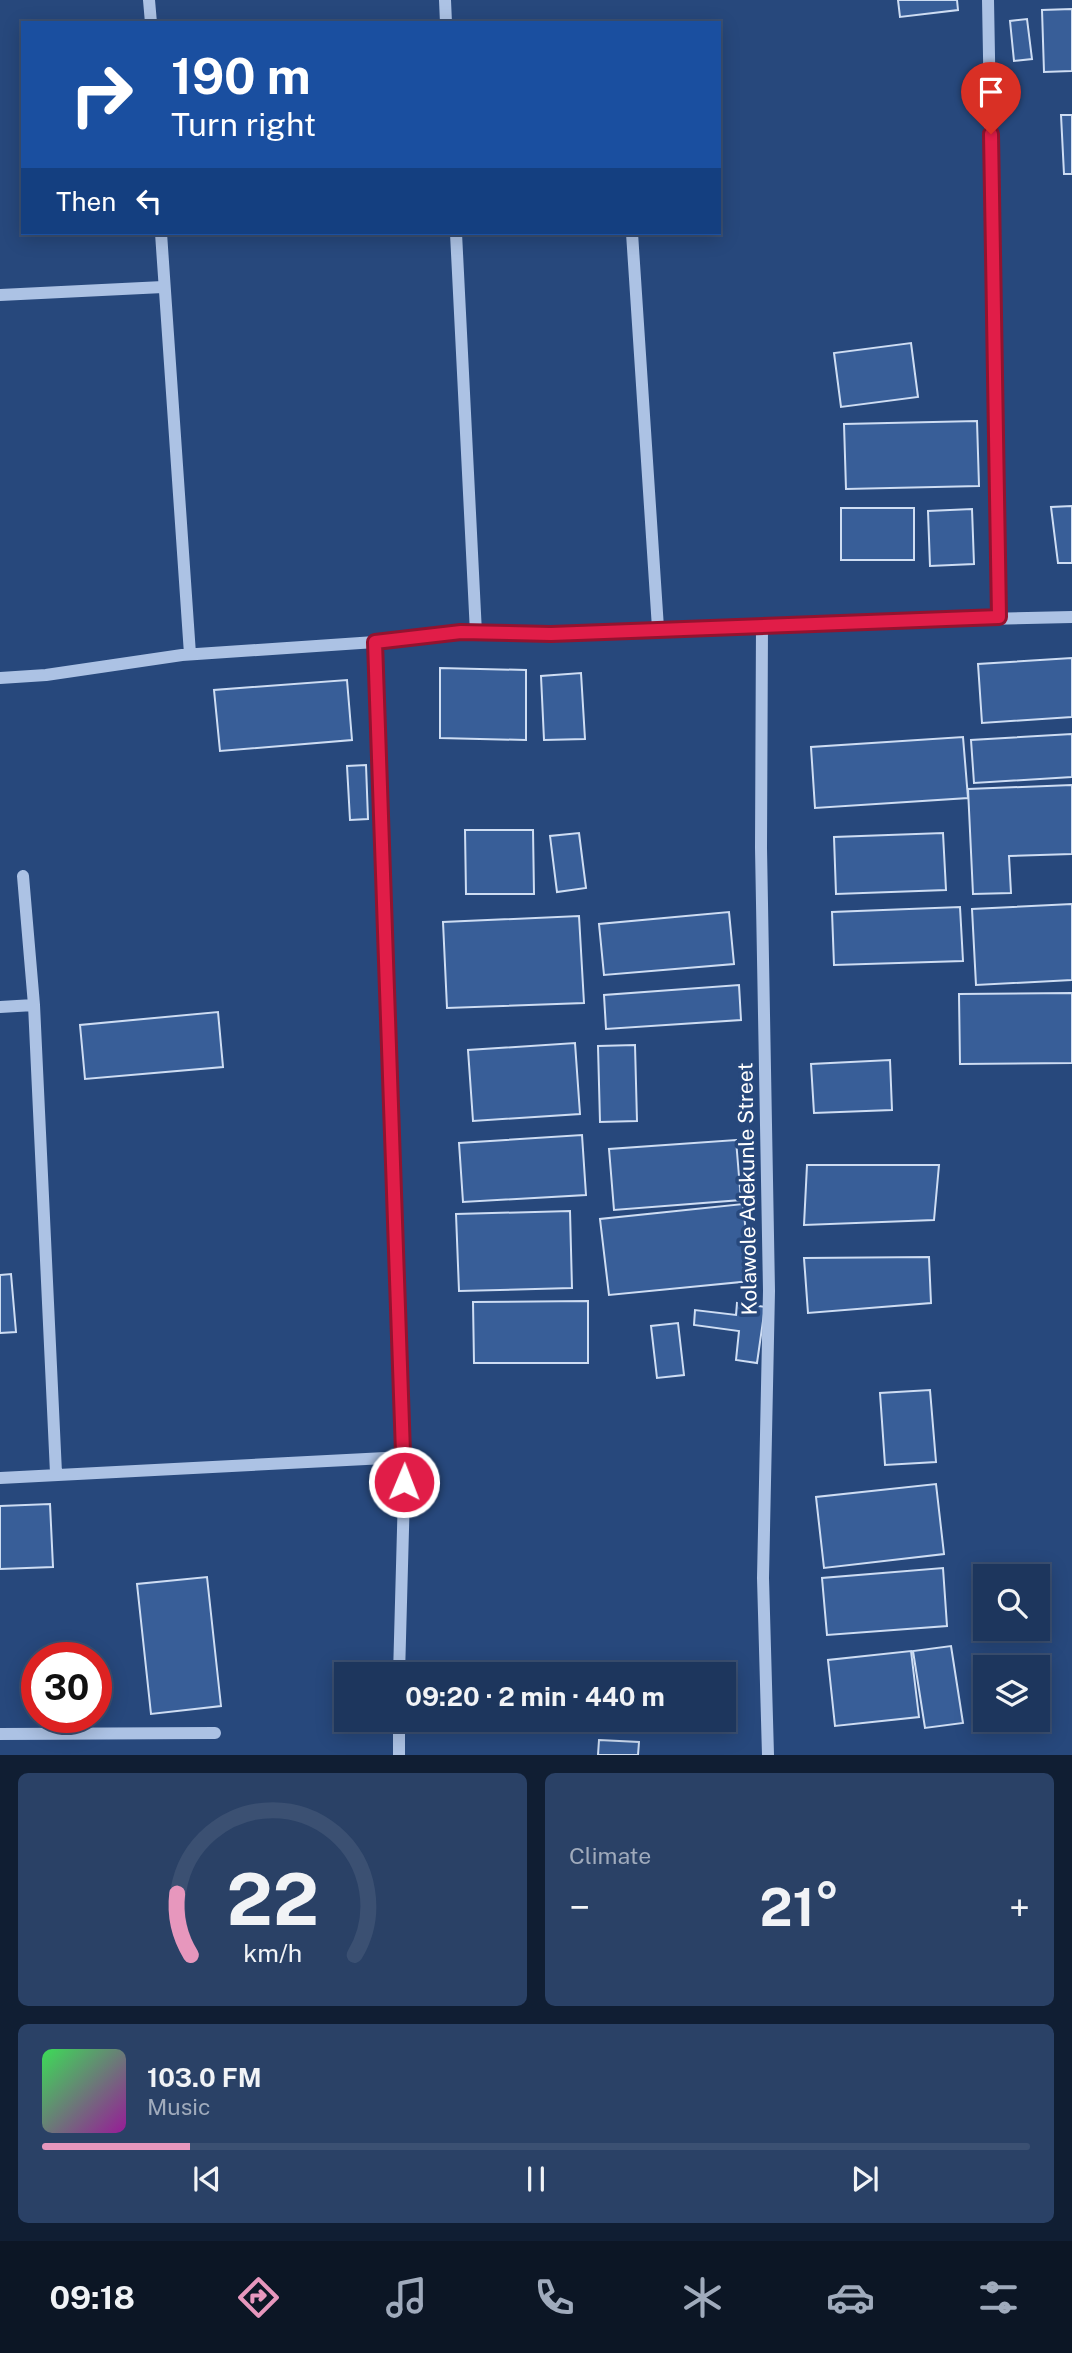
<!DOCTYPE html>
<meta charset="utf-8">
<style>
:root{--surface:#1d365d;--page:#2a4166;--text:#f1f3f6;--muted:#a0abbc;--line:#3b5072;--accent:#e797bd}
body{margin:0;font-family:"Public Sans",sans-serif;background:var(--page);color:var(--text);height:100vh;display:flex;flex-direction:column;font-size:26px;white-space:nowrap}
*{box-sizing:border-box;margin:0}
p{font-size:23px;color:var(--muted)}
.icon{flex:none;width:38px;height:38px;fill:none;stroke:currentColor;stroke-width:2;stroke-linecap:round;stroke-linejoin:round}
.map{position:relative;height:1755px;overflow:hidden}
.sheet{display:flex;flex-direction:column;gap:18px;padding:18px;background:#101e33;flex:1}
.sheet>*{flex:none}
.hud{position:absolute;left:21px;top:21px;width:700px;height:214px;border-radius:0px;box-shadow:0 4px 18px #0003,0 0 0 2px var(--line);background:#1a4fa0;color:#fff;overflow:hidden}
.buttons{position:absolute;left:973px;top:1564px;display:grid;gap:14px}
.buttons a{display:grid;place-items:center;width:77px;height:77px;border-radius:0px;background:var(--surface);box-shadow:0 4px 18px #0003,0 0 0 2px var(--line);font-size:35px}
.speed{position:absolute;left:21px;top:1642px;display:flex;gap:14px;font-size:35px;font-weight:700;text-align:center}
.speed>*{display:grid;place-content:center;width:91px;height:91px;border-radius:50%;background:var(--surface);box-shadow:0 4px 18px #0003,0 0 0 2px var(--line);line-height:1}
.speed .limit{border:10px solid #d22;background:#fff;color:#111}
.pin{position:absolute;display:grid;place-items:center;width:60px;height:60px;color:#fff;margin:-72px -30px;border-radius:50% 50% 50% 0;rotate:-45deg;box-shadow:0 0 7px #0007}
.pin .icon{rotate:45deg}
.me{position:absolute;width:77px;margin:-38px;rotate:1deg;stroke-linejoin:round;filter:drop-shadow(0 0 5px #0008)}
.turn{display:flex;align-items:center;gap:24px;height:147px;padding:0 35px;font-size:32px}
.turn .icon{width:91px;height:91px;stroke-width:2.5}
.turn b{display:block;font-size:49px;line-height:60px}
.then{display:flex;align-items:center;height:66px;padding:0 35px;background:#0003;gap:14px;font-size:26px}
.big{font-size:52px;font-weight:700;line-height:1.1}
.sheet .widget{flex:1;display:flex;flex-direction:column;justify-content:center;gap:10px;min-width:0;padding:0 24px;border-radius:10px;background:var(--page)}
.sheet .dial{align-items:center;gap:0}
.dial svg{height:182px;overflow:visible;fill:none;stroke:var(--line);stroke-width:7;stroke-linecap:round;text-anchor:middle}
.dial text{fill:var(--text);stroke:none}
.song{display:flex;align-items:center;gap:21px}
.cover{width:84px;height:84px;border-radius:10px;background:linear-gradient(135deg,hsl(130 70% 55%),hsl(300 70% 35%))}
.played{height:7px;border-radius:4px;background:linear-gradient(90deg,var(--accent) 15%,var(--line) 15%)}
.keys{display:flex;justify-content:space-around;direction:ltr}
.heat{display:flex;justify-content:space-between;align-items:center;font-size:38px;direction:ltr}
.sheet .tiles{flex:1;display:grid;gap:18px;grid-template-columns:1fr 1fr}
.widget:last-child{grid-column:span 2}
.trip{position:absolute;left:334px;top:1662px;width:402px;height:70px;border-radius:0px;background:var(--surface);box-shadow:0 4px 18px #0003,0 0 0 2px var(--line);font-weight:700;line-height:70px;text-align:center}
.tab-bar{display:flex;height:112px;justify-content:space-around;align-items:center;background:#0c1625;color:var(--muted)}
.tab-bar .icon{width:49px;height:49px}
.tab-bar .current{color:var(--accent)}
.tab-bar b{font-size:32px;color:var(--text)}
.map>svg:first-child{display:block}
</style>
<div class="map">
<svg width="1072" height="1755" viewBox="0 0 1072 1755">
<rect width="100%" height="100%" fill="#27487c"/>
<path fill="#385e98" stroke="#ceddf3" stroke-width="2" d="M898 0H957L958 10 900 17Z
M1072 9V71L1044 72 1042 10Z
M1027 19 1032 59 1014 61 1010 21Z
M1061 115H1072V174H1064Z
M911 343 918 397 841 407 834 353Z
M977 421 979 486 846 489 844 424Z
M1072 506V563H1058L1051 507Z
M841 508H914V560H841Z
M972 509 974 564 930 566 928 511Z
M1072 658V717L982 723 978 664Z
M440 668 526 670V740L440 738Z
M581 673 585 739 544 740 541 676Z
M347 680 352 740 220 751 214 690Z
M1072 734V777L974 783 971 740Z
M963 737 968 798 815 808 811 747Z
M366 765 368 819 350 820 347 766Z
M1072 785V854L1009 856 1011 893 973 894 968 789Z
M465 830H533L534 894H466Z
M579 833 586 888 557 892 550 836Z
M943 833 946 890 836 894 834 837Z
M1072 904V980L976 985 972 909Z
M960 907 963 961 834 965 832 912Z
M729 912 734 964 604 975 599 924Z
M579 916 584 1003 447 1008 443 922Z
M739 985 741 1020 606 1029 604 995Z
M1072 993V1063L960 1064 959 994Z
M218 1012 223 1067 85 1079 80 1025Z
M575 1043 580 1114 473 1121 468 1050Z
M635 1045 637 1121 600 1122 598 1046Z
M890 1060 892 1110 814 1113 811 1064Z
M582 1135 586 1195 463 1202 459 1143Z
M736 1140 741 1200 614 1210 609 1149Z
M807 1165H939L934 1220 804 1225Z
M743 1204 751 1281 609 1295 600 1219Z
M570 1211 572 1288 459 1291 456 1214Z
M929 1257 931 1303 808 1313 804 1258Z
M11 1274 16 1332 0 1333V1275Z
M588 1301V1363H474L473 1302Z
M737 1303 765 1307 757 1363 736 1360 739 1331 694 1325 695 1310 736 1315Z
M678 1323 684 1375 657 1378 651 1326Z
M930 1390 936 1462 885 1465 880 1393Z
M936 1484 944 1554 824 1568 816 1497Z
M50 1504 53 1567 0 1569V1506Z
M943 1568 947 1626 827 1635 822 1578Z
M207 1577 221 1706 151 1714 137 1584Z
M951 1646 963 1723 925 1728 913 1651Z
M911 1651 919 1717 835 1726 828 1660Z
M599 1740 639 1742 638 1755H598Z"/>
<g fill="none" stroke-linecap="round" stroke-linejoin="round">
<path stroke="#acc2e4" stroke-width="12" d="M149 0 151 23
M445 0 446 23
M988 0 999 617
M161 233 190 654
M456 233 476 633
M632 233 658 628
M0 295 163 287
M762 624 761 848 769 1291 763 1578 768 1755
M375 642 405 1457 399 1675
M0 678 46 675 182 655 375 642 461 632 551 634 762 624 1072 617
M23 876 34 1005 56 1473
M0 1007 34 1005
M0 1478 405 1457
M0 1734 215 1733
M399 1755V1720"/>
</g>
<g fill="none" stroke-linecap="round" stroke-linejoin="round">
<g stroke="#92132f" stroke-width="18">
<path id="route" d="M404 1482 375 642 461 632 551 634 999 617 991 134"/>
</g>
<use href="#route" stroke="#e11d48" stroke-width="12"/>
</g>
<g text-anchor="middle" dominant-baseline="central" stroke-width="7" stroke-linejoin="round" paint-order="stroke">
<g font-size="21" fill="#fff" stroke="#27487c">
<text transform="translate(747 1189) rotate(-91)">Kolawole Adekunle Street</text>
</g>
</g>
</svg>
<div class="buttons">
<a><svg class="icon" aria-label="search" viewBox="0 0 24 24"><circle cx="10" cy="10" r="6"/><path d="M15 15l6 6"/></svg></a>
<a><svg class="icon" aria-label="layers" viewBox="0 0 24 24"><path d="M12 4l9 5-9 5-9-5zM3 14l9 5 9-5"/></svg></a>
</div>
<div class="speed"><div class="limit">30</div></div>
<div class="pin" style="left:991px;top:134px;background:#d93025"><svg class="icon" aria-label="arrive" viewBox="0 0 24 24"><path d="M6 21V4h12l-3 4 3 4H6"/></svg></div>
<svg class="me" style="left:404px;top:1482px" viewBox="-20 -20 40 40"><circle r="17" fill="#e11d48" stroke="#fff" stroke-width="3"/><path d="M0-11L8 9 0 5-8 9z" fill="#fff"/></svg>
<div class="trip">09:20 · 2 min · 440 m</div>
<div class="hud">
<div class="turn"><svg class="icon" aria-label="right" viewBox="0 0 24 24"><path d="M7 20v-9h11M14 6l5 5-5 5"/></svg><div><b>190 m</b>Turn right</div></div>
<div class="then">Then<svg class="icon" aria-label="left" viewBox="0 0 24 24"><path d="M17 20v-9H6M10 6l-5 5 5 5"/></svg></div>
</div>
</div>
<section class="sheet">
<div class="tiles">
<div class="widget dial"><svg viewBox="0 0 100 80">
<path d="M14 69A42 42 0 1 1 86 69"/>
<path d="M14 69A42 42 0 0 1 8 42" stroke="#e797bd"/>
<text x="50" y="56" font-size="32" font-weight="700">22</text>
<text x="50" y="72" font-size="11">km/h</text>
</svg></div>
<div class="widget"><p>Climate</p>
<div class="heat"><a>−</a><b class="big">21°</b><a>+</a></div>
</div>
<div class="widget">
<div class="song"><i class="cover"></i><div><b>103.0 FM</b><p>Music</p></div></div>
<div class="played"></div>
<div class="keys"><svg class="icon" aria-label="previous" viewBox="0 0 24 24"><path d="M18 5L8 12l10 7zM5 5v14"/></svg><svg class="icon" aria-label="pause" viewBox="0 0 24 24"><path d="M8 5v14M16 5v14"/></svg><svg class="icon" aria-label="next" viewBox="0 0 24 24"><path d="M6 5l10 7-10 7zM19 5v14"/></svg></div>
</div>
</div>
</section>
<nav class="tab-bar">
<b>09:18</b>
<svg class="icon current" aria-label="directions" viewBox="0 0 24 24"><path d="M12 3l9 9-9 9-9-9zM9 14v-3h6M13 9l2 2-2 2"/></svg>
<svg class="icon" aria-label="music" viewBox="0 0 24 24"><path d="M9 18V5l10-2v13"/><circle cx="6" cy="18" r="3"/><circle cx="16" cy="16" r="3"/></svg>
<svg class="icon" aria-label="phone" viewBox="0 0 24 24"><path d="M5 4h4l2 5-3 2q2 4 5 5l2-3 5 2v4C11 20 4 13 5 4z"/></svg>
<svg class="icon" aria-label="climate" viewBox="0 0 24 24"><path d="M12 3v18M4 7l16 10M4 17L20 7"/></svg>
<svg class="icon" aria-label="car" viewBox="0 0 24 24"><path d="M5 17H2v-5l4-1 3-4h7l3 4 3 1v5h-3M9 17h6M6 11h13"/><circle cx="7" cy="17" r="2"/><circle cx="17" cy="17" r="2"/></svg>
<svg class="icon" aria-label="filters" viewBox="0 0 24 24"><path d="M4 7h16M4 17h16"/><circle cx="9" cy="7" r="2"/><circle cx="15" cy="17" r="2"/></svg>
</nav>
